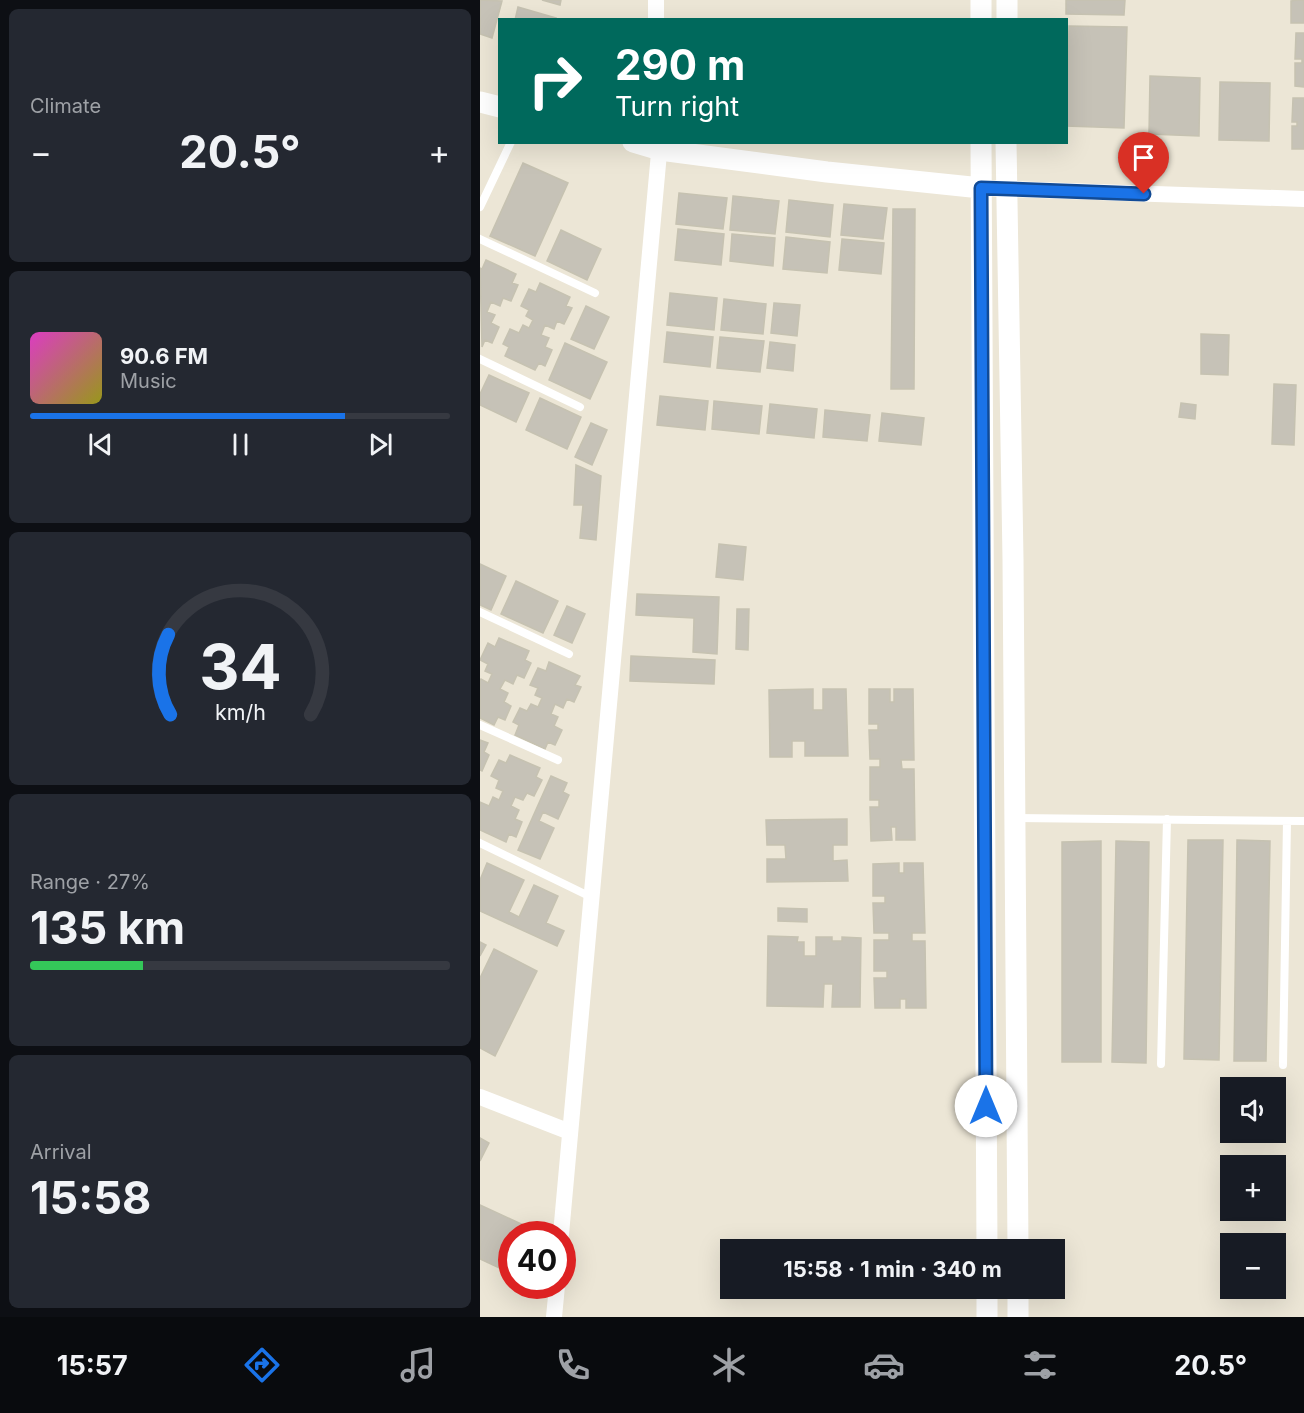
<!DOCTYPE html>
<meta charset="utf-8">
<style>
:root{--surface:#171b24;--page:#242831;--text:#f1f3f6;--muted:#9ea1a6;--line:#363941;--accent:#1a73e8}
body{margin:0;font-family:Inter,sans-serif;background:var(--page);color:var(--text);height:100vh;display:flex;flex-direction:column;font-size:22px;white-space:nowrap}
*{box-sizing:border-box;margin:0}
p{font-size:20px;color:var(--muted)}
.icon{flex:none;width:33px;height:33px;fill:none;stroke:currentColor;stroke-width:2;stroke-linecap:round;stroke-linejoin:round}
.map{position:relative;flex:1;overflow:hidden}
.details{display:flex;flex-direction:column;gap:9px;padding:9px;background:#0d0f14;width:480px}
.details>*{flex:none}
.top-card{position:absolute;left:18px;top:18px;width:570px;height:126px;border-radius:0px;box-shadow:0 6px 24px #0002;background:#00695c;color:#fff;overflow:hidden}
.tools{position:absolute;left:740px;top:1077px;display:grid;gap:12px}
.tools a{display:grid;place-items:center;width:66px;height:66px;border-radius:0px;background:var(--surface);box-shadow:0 6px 24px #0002;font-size:30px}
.speed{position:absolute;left:18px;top:1221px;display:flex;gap:12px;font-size:30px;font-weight:700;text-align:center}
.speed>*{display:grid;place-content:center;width:78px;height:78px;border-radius:50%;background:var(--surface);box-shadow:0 6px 24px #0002;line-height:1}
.speed .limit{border:9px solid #d22;background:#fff;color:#111}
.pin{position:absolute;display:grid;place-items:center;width:51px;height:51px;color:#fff;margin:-62px -26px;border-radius:50% 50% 50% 0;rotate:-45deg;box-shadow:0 0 6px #0007}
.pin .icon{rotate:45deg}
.me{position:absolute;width:66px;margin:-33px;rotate:0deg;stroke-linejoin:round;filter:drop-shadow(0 0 4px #0008)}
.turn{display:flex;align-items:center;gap:21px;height:126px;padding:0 18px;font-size:27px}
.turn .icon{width:78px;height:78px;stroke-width:2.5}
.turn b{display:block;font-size:42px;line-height:51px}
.big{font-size:45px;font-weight:700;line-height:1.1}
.details .tile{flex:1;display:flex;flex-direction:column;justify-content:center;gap:9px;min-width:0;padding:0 21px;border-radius:9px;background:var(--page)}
.details .dial{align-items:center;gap:0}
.dial svg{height:156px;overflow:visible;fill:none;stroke:var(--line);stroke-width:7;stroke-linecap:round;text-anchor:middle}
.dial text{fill:var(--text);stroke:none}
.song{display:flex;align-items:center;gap:18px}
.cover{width:72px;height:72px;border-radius:9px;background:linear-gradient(135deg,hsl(310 70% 55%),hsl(60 70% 35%))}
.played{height:6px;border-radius:3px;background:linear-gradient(90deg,var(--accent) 75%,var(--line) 75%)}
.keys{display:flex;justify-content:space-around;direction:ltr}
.heat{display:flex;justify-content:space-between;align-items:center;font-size:33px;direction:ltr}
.charge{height:9px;border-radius:4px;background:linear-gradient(90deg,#34c759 27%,var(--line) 0)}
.trip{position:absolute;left:240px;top:1239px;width:345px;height:60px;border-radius:0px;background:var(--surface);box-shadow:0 6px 24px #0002;font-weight:700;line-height:60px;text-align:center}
.tabs{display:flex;height:96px;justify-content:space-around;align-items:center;background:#090b0e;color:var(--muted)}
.tabs .icon{width:42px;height:42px}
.tabs .selected{color:var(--accent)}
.tabs b{font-size:27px;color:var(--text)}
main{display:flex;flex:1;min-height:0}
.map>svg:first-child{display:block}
</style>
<main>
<section class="details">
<div class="tile"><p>Climate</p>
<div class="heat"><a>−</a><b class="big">20.5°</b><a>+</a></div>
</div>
<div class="tile">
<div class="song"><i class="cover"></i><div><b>90.6 FM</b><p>Music</p></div></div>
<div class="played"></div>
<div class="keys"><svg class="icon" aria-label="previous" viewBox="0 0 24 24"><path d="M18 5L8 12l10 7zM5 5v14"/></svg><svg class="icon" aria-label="pause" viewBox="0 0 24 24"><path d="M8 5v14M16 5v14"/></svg><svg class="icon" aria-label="next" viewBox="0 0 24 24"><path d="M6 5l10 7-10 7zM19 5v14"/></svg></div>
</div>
<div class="tile dial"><svg viewBox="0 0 100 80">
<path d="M14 69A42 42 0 1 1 86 69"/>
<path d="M14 69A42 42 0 0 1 13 28" stroke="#1a73e8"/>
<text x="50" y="56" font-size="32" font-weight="700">34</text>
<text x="50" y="72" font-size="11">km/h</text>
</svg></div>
<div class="tile"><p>Range · 27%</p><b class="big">135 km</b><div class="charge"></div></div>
<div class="tile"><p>Arrival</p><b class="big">15:58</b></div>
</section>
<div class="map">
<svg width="824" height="1317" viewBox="0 0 824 1317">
<rect width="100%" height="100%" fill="#ece6d6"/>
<path fill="#c6c2b7" stroke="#c6c2b1" stroke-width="1.5" d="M0 0 22 1 12 38 0 34Z
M62 0H81L80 5Z
M586 0H645L644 15 586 14Z
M818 0H824V23H811V1Z
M38 7 76 18 75 20H35Z
M589 26 647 27 644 128 586 126Z
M816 33H824V87L815 86V63H822V59H815Z
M670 76 720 78 719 136 669 134Z
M740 82 790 83 789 141 739 140Z
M813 98H824V149H812V126H817V122H812Z
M43 163 88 183 55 256 10 236Z
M199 193 247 198 243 229 196 224Z
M253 196 299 201 295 234 250 230Z
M309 200 353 205 350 237 306 232Z
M364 204 407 208 403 239 361 235Z
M413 209H435L434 389H411Z
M198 229 244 234 241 265 195 260Z
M81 230 121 249 107 280 67 261Z
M252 234 295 238 293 266 250 261Z
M306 237 350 242 347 273 303 269Z
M362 239 404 243 401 274 359 270Z
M6 260 36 274 32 283 38 285 31 301 23 298 20 306 11 302 7 312 15 315 11 323 19 327 12 343 5 340 2 347 0 268 2 269Z
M60 283 90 297 86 306 92 308 84 324 77 321 74 329 65 325 61 335 69 338 65 347 72 350 65 366 59 363 55 370 25 356 29 347 23 344 30 329 39 333 43 325 49 328 53 320 46 316 49 310 41 306 49 289 56 292Z
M190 293 237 298 234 330 187 325Z
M244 299 286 304 283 334 241 330Z
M294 303 320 305 317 336 291 333Z
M106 306 129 317 114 349 91 339Z
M187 332 233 337 230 367 184 362Z
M721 334 749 335 748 375 721 374Z
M240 337 284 341 280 372 237 368Z
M290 342 315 345 313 371 287 368Z
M85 343 127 362 110 399 69 380Z
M9 375 49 393 36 422 0 405V394Z
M794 384 816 385 814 445 792 444Z
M180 396 228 401 225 430 177 425Z
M60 398 101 417 87 449 46 430Z
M234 401 282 406 279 434 232 429Z
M701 403 716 405 715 419 699 417Z
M290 404 337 409 334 438 287 433Z
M345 410 390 415 387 441 343 437Z
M402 413 444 418 441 445 399 441Z
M111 423 127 430 112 465 95 457Z
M96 465 121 476 116 540 100 538 103 505H94Z
M239 544 266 547 263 580 236 577Z
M0 564 26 576 11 610 0 605Z
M36 581 78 601 63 633 21 614Z
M157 594 239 597 237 654 213 652 214 618 156 615Z
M87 606 105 614 92 643 74 635Z
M257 609H269L268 650 256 649Z
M19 638 49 651 45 660 51 663 44 678 37 675 33 684 25 680 20 689 28 693 24 702 31 706 25 720 18 717 14 725 0 718V681L1 679 8 683 12 674 5 671 8 664 0 660 8 643 15 647Z
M151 656 235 660 234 684 150 681Z
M69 662 100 676 95 685 101 687 94 702 87 699 83 708 75 704 71 714 78 717 74 726 82 730 75 745 68 742 65 749 35 735 39 725 33 722 40 708 47 711 51 704 58 707 62 698 55 695 58 688 50 685 58 668 66 671Z
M333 689V710H343V689H366L368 756H325V741H312V757H290L289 690Z
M389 689H410V702H414V689H433L434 760H421L422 769H434L435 840H416V827H411L412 840 391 841 390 807H399V800H390V767H400V759H390L389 730H398V724H389Z
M0 740 8 743 4 752 9 755 2 771 0 770Z
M30 755 60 768 56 777 62 780 54 796 47 793 43 800 35 797 31 806 39 810 35 819 42 822 36 837 29 834 26 842 0 830V802L9 806 13 797 19 800 23 791 16 788 19 780 11 776 19 760 26 763Z
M71 776 87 783 83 792 89 795 78 819 63 812 59 821 74 828 60 859 38 850Z
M367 819V845H353V861L367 860 368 881 287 882V859H306L305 845H287L286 820Z
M708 840H743L739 1060 704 1059Z
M757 840 790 841 786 1061H754Z
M621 841V1062H582V842Z
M636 841 669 842 666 1063 632 1062Z
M7 863 44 880 29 912 39 917 54 885 78 896 66 923 84 931 77 946 0 911V880Z
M419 863V873H424V863H443L445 933H432V941H445L446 1008H426V999H420V1008H395L394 978H407V971H394V940H409V933H394L393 903H405V896H393V864Z
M298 908 327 909V922L298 921Z
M288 936 318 937 317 942H324V956H336V937H352V941H362V937L381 938 380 1007H352L353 984H344L343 1007 287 1006Z
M0 942 6 945 0 956Z
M14 949 57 971 15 1056 0 1048V978Z
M0 1138 9 1143 0 1161Z
M0 1205 48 1227 44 1234H32V1263L28 1272 0 1259Z"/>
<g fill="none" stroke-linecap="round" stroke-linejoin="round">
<path stroke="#fff" stroke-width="8" d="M0 207 31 142
M0 239 115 293
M0 359 100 407
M0 612 89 654
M0 725 78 760
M536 818 824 821
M0 843 113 898
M681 1064 687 819
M803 1065 807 821"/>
<path stroke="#fff" stroke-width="16" d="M176 0V20
M501 188 824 199
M0 1097 90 1132
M81 1234 180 142
M74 1317 77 1286"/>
<path stroke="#fff" stroke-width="21" d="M501 20V0
M527 20V0
M0 102 20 107
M153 142 180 150 347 172 501 188
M501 142 507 1250
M526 142 533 559 538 1250
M507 1288V1317
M538 1317V1288"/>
</g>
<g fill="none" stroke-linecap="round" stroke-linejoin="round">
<g stroke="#114b97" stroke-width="15">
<path id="route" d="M506 1106 501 188 664 194"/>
</g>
<use href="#route" stroke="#1a73e8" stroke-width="10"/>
</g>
</svg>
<div class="tools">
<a><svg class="icon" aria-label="sound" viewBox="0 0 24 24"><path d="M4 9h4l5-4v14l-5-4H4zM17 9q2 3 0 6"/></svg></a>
<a>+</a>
<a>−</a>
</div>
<div class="speed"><div class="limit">40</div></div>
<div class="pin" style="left:664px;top:194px;background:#d93025"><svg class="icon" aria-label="arrive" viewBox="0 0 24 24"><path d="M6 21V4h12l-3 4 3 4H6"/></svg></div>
<svg class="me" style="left:506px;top:1106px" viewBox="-20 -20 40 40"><circle r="19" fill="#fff"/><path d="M0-13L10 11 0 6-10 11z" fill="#1a73e8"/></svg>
<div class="trip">15:58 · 1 min · 340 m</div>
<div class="top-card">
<div class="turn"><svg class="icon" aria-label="right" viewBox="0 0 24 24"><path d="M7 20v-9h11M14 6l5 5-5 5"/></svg><div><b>290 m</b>Turn right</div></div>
</div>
</div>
</main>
<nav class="tabs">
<b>15:57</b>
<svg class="icon selected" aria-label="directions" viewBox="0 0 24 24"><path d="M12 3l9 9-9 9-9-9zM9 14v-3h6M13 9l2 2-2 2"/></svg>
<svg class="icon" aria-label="music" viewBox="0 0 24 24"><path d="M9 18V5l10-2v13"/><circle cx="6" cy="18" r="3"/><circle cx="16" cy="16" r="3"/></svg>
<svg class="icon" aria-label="phone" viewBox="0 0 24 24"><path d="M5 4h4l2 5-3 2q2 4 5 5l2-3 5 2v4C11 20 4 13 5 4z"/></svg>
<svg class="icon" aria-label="climate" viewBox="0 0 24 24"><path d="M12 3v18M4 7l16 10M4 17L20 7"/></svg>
<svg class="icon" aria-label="car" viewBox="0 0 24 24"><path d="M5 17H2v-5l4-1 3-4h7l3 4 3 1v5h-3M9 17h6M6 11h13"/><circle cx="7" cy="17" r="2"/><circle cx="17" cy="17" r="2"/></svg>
<svg class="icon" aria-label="filters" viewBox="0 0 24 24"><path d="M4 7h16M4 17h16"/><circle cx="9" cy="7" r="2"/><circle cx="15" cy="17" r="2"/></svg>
<b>20.5°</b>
</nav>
